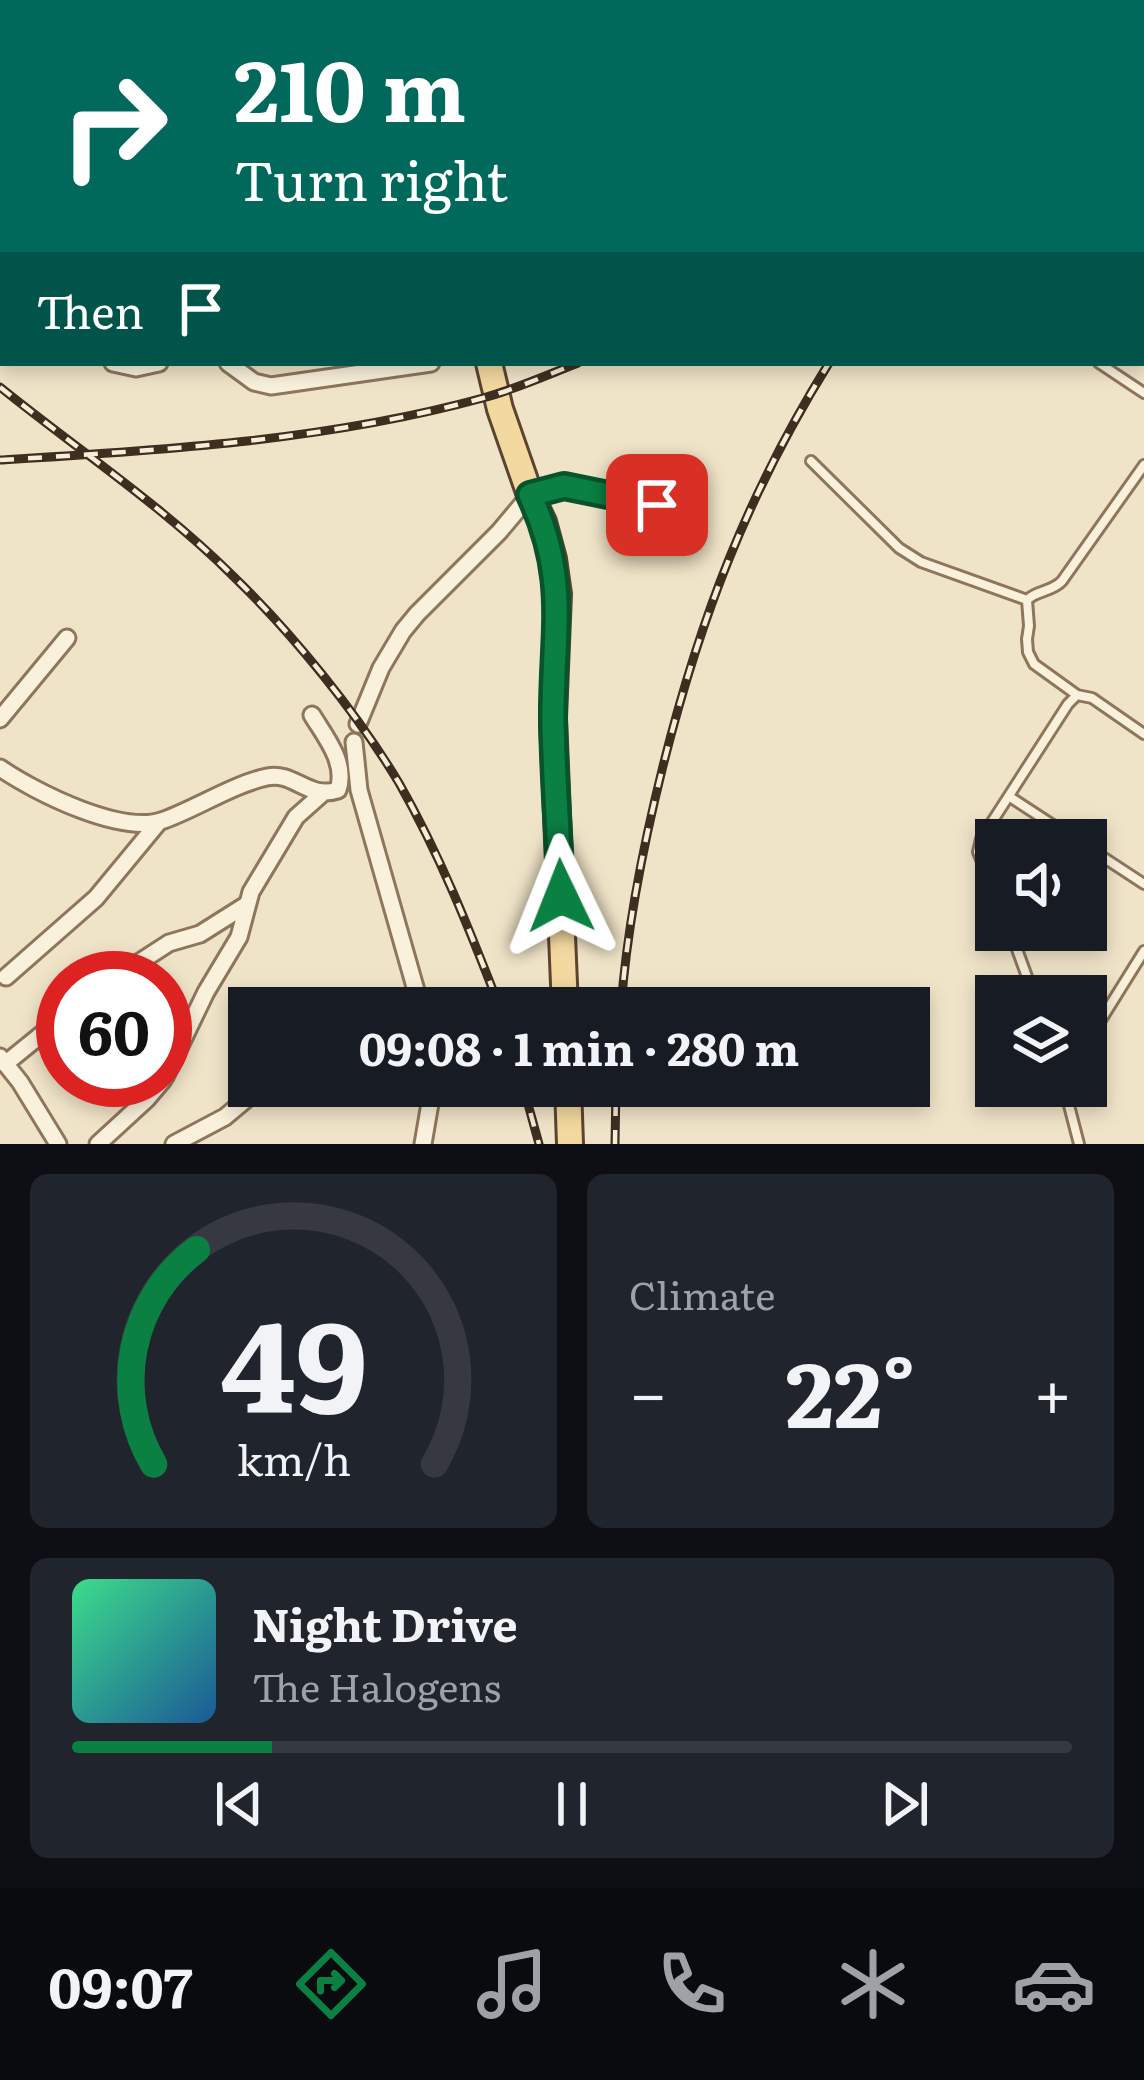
<!DOCTYPE html>
<meta charset="utf-8">
<style>
:root{--surface:#171b24;--page:#20242c;--text:#f1f3f6;--muted:#9ea1a6;--line:#363941;--accent:#0b8043}
body{margin:0;font-family:Literata,serif;background:var(--page);color:var(--text);height:100vh;display:flex;flex-direction:column;font-size:45px;white-space:nowrap}
*{box-sizing:border-box;margin:0}
p{font-size:39px;color:var(--muted)}
.icon{flex:none;width:66px;height:66px;fill:none;stroke:currentColor;stroke-width:2;stroke-linecap:round;stroke-linejoin:round}
.map{position:relative;height:1144px;overflow:hidden}
.drawer{display:flex;flex-direction:column;gap:30px;padding:30px;background:#0d0f14;flex:1}
.drawer>*{flex:none}
.banner{position:absolute;left:0px;top:0px;width:1146px;height:366px;box-shadow:0 6px 18px #0003;background:#00695c;color:#fff;overflow:hidden}
.tools{position:absolute;left:975px;top:819px;display:grid;gap:24px}
.tools a{display:grid;place-items:center;width:132px;height:132px;border-radius:0px;background:var(--surface);box-shadow:0 6px 18px #0003;font-size:60px}
.speed{position:absolute;left:36px;top:951px;display:flex;gap:24px;font-size:60px;font-weight:700;text-align:center}
.speed>*{display:grid;place-content:center;width:156px;height:156px;border-radius:50%;background:var(--surface);box-shadow:0 6px 18px #0003;line-height:1}
.speed .limit{border:18px solid #d22;background:#fff;color:#111}
.pin{position:absolute;display:grid;place-items:center;width:102px;height:102px;color:#fff;margin:-51px;border-radius:24px;box-shadow:0 6px 18px #0006}
.me{position:absolute;width:132px;margin:-66px;rotate:358deg;stroke-linejoin:round;filter:drop-shadow(0 0 9px #0008)}
.turn{display:flex;align-items:center;gap:42px;height:252px;padding:0 36px;font-size:54px}
.turn .icon{width:156px;height:156px;stroke-width:2.5}
.turn b{display:block;font-size:84px;line-height:102px}
.then{display:flex;align-items:center;height:114px;padding:0 36px;background:#0003;gap:24px;font-size:45px}
.big{font-size:90px;font-weight:700;line-height:1.1}
.drawer .widget{flex:1;display:flex;flex-direction:column;justify-content:center;gap:18px;min-width:0;padding:0 42px;border-radius:18px;background:var(--page)}
.drawer .dial{align-items:center;gap:0}
.dial svg{height:312px;overflow:visible;fill:none;stroke:var(--line);stroke-width:7;stroke-linecap:round;text-anchor:middle}
.dial text{fill:var(--text);stroke:none}
.song{display:flex;align-items:center;gap:36px}
.cover{width:144px;height:144px;border-radius:18px;background:linear-gradient(135deg,hsl(150 70% 55%),hsl(210 70% 35%))}
.played{height:12px;border-radius:6px;background:linear-gradient(90deg,var(--accent) 20%,var(--line) 20%)}
.keys{display:flex;justify-content:space-around;direction:ltr}
.heat{display:flex;justify-content:space-between;align-items:center;font-size:66px;direction:ltr}
.drawer .tiles{flex:1;display:grid;gap:30px;grid-template-columns:1fr 1fr}
.widget:last-child{grid-column:span 2}
.trip{position:absolute;left:228px;top:987px;width:702px;height:120px;border-radius:0px;background:var(--surface);box-shadow:0 6px 18px #0003;font-weight:700;line-height:120px;text-align:center}
.tabs{display:flex;height:192px;justify-content:space-around;align-items:center;background:#090b0e;color:var(--muted)}
.tabs .icon{width:84px;height:84px}
.tabs .on{color:var(--accent)}
.tabs b{font-size:54px;color:var(--text)}
.map>svg:first-child{display:block}
</style>
<div class="map">
<svg width="1144" height="1144" viewBox="0 0 1144 1144">
<rect width="100%" height="100%" fill="#f0e4c8"/>
<g fill="none" stroke-linecap="round" stroke-linejoin="round">
<g stroke="#8d765c" stroke-width="14">
<path id="service" d="M621 0 623 3
M1143 23 1144 24
M1099 363 1144 393
M811 461 899 548 921 562 1027 600
M1077 695 1034 664 1028 652 1027 639 1029 626 1027 600C1037 590 1052 592 1062 581L1144 465
M1010 797 1076 840
M1086 846 1144 884
M996 897 978 852 981 839 1068 704 1077 695 1092 698 1144 734
M1010 930 1034 996
M1086 1044 1144 951
M1064 1086 1079 1144"/>
</g>
<g stroke="#8d765c" stroke-width="21">
<path id="minor" d="M68 0 69 3
M0 119 3 116
M0 235 3 240
M113 363 136 368 159 363
M228 363 254 382 271 386 431 363
M0 719 67 638
M358 724 381 668 403 631 417 614 499 532 530 495 564 486 657 505
M354 742 359 790 421 1008
M0 768C35 792 122 836 164 820 197 808 234 784 267 777 294 771 308 800 338 790 347 763 326 738 312 715
M6 977 96 898 158 823
M115 978 169 943 200 934 246 905
M0 1057 20 1082 58 1144
M5 1064 63 1017
M165 1077 206 992 239 937 251 892 296 817 323 793
M98 1144 147 1099 163 1080
M174 1144 225 1117 262 1086
M423 1144 433 1086"/>
</g>
<g stroke="#5b4430" stroke-width="30">
<path id="primary" d="M1037 3 1041 0
M489 363 500 409 530 495 543 522 553 559 558 594 553 718 565 1008
M568 1086 570 1144"/>
</g>
<use href="#service" stroke="#faf1dc" stroke-width="8"/>
<use href="#minor" stroke="#faf1dc" stroke-width="15"/>
<use href="#primary" stroke="#f3d9a0" stroke-width="24"/>
<g stroke="#3d2e20" stroke-width="9">
<path id="rail" d="M1094 3 1097 0
M1120 3 1123 0
M0 387C78 450 163 506 234 577 293 634 357 713 399 783 440 855 470 931 500 1008
M0 460C163 450 325 441 483 398 516 389 547 375 578 363
M621 1008C627 926 643 846 663 766 700 618 748 493 829 363
M523 1086 539 1144
M615 1144 616 1086"/>
</g>
<use href="#rail" stroke="#f7eed8" stroke-width="4.5" stroke-dasharray="14" stroke-linecap="butt"/>
</g>
<g fill="none" stroke-linecap="round" stroke-linejoin="round">
<g stroke="#07532c" stroke-width="30">
<path id="route" d="M561 896C559 838 554 780 553 721 552 634 570 580 530 495L564 486 657 505"/>
</g>
<use href="#route" stroke="#0b8043" stroke-width="21"/>
</g>
</svg>
<div class="tools">
<a><svg class="icon" aria-label="sound" viewBox="0 0 24 24"><path d="M4 9h4l5-4v14l-5-4H4zM17 9q2 3 0 6"/></svg></a>
<a><svg class="icon" aria-label="layers" viewBox="0 0 24 24"><path d="M12 4l9 5-9 5-9-5zM3 14l9 5 9-5"/></svg></a>
</div>
<div class="speed"><div class="limit">60</div></div>
<div class="pin" style="left:657px;top:505px;background:#d93025"><svg class="icon" aria-label="arrive" viewBox="0 0 24 24"><path d="M6 21V4h12l-3 4 3 4H6"/></svg></div>
<svg class="me" style="left:561px;top:896px" viewBox="-20 -20 40 40"><path d="M0-17L14 15 0 8-14 15z" fill="#0b8043" stroke="#fff" stroke-width="4"/></svg>
<div class="trip">09:08 · 1 min · 280 m</div>
<div class="banner">
<div class="turn"><svg class="icon" aria-label="right" viewBox="0 0 24 24"><path d="M7 20v-9h11M14 6l5 5-5 5"/></svg><div><b>210 m</b>Turn right</div></div>
<div class="then">Then<svg class="icon" aria-label="arrive" viewBox="0 0 24 24"><path d="M6 21V4h12l-3 4 3 4H6"/></svg></div>
</div>
</div>
<section class="drawer">
<div class="tiles">
<div class="widget dial"><svg viewBox="0 0 100 80">
<path d="M14 69A42 42 0 1 1 86 69"/>
<path d="M14 69A42 42 0 0 1 25 14" stroke="#0b8043"/>
<text x="50" y="56" font-size="32" font-weight="700">49</text>
<text x="50" y="72" font-size="11">km/h</text>
</svg></div>
<div class="widget"><p>Climate</p>
<div class="heat"><a>−</a><b class="big">22°</b><a>+</a></div>
</div>
<div class="widget">
<div class="song"><i class="cover"></i><div><b>Night Drive</b><p>The Halogens</p></div></div>
<div class="played"></div>
<div class="keys"><svg class="icon" aria-label="previous" viewBox="0 0 24 24"><path d="M18 5L8 12l10 7zM5 5v14"/></svg><svg class="icon" aria-label="pause" viewBox="0 0 24 24"><path d="M8 5v14M16 5v14"/></svg><svg class="icon" aria-label="next" viewBox="0 0 24 24"><path d="M6 5l10 7-10 7zM19 5v14"/></svg></div>
</div>
</div>
</section>
<nav class="tabs">
<b>09:07</b>
<svg class="icon on" aria-label="directions" viewBox="0 0 24 24"><path d="M12 3l9 9-9 9-9-9zM9 14v-3h6M13 9l2 2-2 2"/></svg>
<svg class="icon" aria-label="music" viewBox="0 0 24 24"><path d="M9 18V5l10-2v13"/><circle cx="6" cy="18" r="3"/><circle cx="16" cy="16" r="3"/></svg>
<svg class="icon" aria-label="phone" viewBox="0 0 24 24"><path d="M5 4h4l2 5-3 2q2 4 5 5l2-3 5 2v4C11 20 4 13 5 4z"/></svg>
<svg class="icon" aria-label="climate" viewBox="0 0 24 24"><path d="M12 3v18M4 7l16 10M4 17L20 7"/></svg>
<svg class="icon" aria-label="car" viewBox="0 0 24 24"><path d="M5 17H2v-5l4-1 3-4h7l3 4 3 1v5h-3M9 17h6M6 11h13"/><circle cx="7" cy="17" r="2"/><circle cx="17" cy="17" r="2"/></svg>
</nav>
